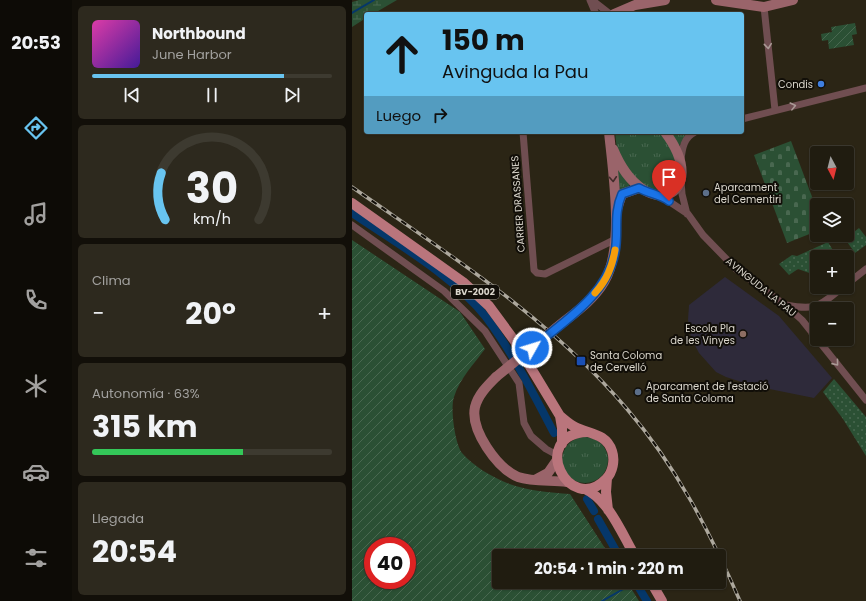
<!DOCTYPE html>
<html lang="es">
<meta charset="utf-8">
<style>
:root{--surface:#201c10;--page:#2d291e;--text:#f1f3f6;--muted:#a2a19f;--line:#3d3a30;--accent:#68c4f0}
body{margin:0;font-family:Poppins,sans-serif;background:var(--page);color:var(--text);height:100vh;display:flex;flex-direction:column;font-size:15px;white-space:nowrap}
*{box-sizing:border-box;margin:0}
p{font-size:13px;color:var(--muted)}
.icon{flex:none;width:22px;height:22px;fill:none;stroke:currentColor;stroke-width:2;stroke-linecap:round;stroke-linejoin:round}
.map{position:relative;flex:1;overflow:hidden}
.side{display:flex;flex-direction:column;gap:6px;padding:6px;background:#120f09;width:280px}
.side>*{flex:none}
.hud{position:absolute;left:12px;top:12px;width:380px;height:122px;border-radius:4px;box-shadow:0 1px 3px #0004,0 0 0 1px var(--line);background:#68c4f0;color:#111;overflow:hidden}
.needle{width:26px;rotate:173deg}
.tools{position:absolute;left:458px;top:146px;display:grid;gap:8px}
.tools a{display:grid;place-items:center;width:44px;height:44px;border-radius:4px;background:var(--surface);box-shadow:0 1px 3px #0004,0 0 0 1px var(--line);font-size:20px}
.speed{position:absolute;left:12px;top:537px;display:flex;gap:8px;font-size:20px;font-weight:700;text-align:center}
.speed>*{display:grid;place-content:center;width:52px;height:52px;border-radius:50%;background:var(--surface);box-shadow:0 1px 3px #0004,0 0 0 1px var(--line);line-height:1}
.speed .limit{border:6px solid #d22;background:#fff;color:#111}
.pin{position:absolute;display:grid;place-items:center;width:34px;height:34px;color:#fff;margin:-41px -17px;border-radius:50% 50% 50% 0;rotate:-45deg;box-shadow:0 0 4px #0007}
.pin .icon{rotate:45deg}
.me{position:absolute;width:44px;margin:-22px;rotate:51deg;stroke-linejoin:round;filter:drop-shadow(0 0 3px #0008)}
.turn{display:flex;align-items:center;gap:14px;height:84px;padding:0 12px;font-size:18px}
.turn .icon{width:52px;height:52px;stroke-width:2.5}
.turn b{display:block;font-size:28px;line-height:34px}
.then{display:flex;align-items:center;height:38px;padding:0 12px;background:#0003;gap:8px;font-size:15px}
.big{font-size:30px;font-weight:700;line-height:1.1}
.side .tile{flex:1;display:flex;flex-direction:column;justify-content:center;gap:6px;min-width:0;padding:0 14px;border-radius:6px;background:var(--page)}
.side .dial{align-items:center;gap:0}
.dial svg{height:104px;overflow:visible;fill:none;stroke:var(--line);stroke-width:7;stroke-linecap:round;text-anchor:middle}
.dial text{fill:var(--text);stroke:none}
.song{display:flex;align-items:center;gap:12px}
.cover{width:48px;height:48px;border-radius:6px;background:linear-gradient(135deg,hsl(320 70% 55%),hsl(260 70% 35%))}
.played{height:4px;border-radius:2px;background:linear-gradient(90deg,var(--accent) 80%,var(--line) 80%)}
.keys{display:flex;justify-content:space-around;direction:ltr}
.heat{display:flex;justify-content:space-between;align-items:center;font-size:22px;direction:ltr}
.charge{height:6px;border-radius:3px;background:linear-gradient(90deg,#34c759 63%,var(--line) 0)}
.trip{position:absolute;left:140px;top:549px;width:234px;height:40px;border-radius:4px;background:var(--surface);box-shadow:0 1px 3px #0004,0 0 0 1px var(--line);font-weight:700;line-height:40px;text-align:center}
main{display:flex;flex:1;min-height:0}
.dock{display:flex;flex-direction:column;width:72px;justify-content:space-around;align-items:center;background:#0d0b06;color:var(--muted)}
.dock .icon{width:28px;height:28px}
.dock .selected{color:var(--accent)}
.dock b{font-size:18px;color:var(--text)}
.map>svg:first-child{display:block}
</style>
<main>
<nav class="dock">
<b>20:53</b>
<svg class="icon selected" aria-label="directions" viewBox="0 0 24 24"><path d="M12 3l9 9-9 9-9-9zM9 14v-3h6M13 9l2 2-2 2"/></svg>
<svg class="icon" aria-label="music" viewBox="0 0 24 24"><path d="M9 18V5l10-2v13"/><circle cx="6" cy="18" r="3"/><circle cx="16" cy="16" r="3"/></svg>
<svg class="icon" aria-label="phone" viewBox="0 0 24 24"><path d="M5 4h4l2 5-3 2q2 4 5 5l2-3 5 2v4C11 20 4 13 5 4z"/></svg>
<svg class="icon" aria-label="climate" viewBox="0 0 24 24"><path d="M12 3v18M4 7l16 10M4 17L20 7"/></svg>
<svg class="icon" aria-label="car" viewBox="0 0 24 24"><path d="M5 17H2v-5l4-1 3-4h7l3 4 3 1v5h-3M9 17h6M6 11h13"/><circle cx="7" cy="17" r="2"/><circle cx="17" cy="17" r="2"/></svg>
<svg class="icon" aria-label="filters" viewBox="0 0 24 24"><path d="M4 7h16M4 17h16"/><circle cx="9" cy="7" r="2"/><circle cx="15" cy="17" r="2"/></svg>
</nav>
<section class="side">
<div class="tile">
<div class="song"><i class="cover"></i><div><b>Northbound</b><p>June Harbor</p></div></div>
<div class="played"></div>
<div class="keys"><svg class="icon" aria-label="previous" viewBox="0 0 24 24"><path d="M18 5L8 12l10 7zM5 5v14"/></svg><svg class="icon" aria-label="pause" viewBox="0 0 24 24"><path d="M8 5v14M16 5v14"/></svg><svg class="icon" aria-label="next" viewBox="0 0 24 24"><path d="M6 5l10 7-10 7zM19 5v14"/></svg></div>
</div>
<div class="tile dial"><svg viewBox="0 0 100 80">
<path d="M14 69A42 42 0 1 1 86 69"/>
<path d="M14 69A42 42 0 0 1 11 33" stroke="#68c4f0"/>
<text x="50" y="56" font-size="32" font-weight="700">30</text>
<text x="50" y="72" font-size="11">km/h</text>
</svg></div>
<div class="tile"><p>Clima</p>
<div class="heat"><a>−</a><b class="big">20°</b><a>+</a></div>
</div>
<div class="tile"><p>Autonomía · 63%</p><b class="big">315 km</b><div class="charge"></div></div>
<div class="tile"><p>Llegada</p><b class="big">20:54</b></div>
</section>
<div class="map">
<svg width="514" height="601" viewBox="0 0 514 601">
<defs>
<pattern id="grass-tufts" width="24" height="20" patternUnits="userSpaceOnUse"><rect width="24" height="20" fill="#2b5034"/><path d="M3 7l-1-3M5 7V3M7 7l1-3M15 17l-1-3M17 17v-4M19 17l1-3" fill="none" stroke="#496850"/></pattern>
<pattern id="wetland-marsh" width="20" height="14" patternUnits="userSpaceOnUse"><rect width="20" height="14" fill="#2b5034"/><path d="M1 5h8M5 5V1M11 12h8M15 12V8" fill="none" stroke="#496850"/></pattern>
<pattern id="cemetery-stones" width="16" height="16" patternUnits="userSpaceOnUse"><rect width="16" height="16" fill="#2b5034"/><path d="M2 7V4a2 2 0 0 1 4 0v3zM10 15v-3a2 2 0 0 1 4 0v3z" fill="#496850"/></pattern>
<pattern id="park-dots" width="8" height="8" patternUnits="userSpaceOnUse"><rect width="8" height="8" fill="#2b5034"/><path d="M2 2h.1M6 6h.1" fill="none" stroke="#496850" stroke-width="1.8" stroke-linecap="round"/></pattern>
<pattern id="garden-furrows" width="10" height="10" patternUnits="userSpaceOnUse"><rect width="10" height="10" fill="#2b5034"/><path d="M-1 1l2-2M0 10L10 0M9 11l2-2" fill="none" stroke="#496850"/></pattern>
</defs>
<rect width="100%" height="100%" fill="#2b2515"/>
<path fill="#2e2a3a" d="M373 277 427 316 480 378 462 398 402 386 374 377 364 372 347 353 339 338 336 320 337 305Z"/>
<path fill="url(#grass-tufts)" d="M263 132 308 133C318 145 332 168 322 184 319 188 315 191 309 191 291 191 273 169 267 153 264 147 264 139 263 132Z
M319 132H336V133L327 146Z
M265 168 278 185 268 192Z
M210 460a23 23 0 1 1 46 0a23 23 0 1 1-46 0Z"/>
<path fill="url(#wetland-marsh)" d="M7 0H45L21 14H14V18L0 27V2Z"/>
<path fill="url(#cemetery-stones)" d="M439 141 465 210V231L435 243 402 155Z"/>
<path fill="url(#park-dots)" d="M507 228 514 237V245L503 253 493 239Z
M476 242 485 257H465V274L463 275 446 269 437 275 427 264 440 255 445 256Z
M482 379 514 417V456L491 419 471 392Z"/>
<path fill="url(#garden-furrows)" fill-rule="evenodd" d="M503 23 505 34 500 35 502 45 477 49 476 40 470 41 469 34 480 32 479 27Z
M0 240 108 312 133 349C122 364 108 378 102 397 98 408 103 444 110 453 121 466 140 477 155 483 175 491 198 492 218 494L258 556H147V582H275L287 601H0ZM21 546H55V580H21Z"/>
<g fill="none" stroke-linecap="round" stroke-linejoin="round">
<path stroke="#05376a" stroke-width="2" d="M0 13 22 0
M250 601 275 587"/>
<path stroke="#05376a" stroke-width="8" d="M0 213C44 243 101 275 134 317 161 353 181 393 202 433
M235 499 242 511
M246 519 267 556
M287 588 295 601"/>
<path stroke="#704e51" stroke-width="7" d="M238 0 244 14
M240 0 258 14
M412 7 423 110
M390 119 514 88
M171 132 182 270 185 273 193 274 264 239
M329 160C330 149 332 137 343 132
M329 181 330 194 335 214
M309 196 336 214 351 235 385 270 433 305 450 320 514 400
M0 225 92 291 133 331 167 383 172 423 179 436 194 449 205 455
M495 284 514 269
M434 305C465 311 467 306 491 287
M460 333 461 316 465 309"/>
<path stroke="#9a646a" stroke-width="10" d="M364 0 412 7 441 0
M262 14 283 5 313 0
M261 149C293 227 361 196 313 132
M265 209 270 194 287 188
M204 328C221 314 241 301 252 282 273 248 261 172 257 132
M144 377C135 386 126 395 123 407 118 430 145 468 166 477 181 482 199 480 215 482
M183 480 196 473 205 460"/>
<path stroke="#ba757c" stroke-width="10" d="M0 203 111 282 137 306 162 340 208 416 210 428V444
M208 416C213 420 217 424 223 427 237 434 254 433 260 451 263 460 261 472 254 479 217 517 176 435 235 432
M255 478 254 492 256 510
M233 489C257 500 270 534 283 556
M299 582 310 601"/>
<g stroke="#ada89d" stroke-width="3.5">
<path id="rail" d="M0 187C96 254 198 318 275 409 324 466 358 532 388 601"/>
</g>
<use href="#rail" stroke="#110e08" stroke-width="2" stroke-dasharray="6" stroke-linecap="butt"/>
<path stroke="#9a646a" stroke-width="10" d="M144 377 204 328"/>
</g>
<defs><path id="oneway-chevron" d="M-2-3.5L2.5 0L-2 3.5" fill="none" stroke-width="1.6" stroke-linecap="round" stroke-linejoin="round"/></defs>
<g stroke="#aa9995">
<use href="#oneway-chevron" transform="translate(416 46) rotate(84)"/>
<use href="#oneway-chevron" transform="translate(441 106) rotate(-14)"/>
<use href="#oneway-chevron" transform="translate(484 363) rotate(51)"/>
</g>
<use stroke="#412c2a" href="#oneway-chevron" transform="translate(261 179) rotate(86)"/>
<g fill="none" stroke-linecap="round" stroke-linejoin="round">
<g stroke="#114b97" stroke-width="10">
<path id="route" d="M180 348C212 321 255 296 263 252 267 232 261 214 270 194L287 188C297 194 308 194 317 201"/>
</g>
<use href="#route" stroke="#1a73e8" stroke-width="7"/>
<path stroke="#f59e0b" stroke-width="7" d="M243 293C255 280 260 267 263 250"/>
</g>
<circle fill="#3f7fe0" stroke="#110e08" stroke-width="1.5" cx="469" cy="84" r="4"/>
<g fill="#5c6f8a" stroke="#110e08" stroke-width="1.5">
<circle cx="354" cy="193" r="4"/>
<circle cx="286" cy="392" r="4"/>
</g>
<circle fill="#8d6e63" stroke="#110e08" stroke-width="1.5" cx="391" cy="334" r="4"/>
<rect fill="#1a4fb4" stroke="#110e08" stroke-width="1.5" x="224" y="356" width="10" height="10" rx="2"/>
<g text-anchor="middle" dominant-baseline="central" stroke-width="4" stroke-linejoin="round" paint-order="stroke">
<rect fill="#110e08" stroke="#9e9a91" stroke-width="1" x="99" y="285" width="48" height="14" rx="3"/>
<g font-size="9" font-weight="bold" fill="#dad6cc">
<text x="123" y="292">BV-2002</text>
</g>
<g font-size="10" fill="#dad6cc" stroke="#110e08" text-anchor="start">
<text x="461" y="84" text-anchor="end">Condis</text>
<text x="362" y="187">Aparcament<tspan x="362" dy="12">del Cementiri</tspan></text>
<text x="383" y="328" text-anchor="end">Escola Pla<tspan x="383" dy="12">de les Vinyes</tspan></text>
<text x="238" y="355">Santa Coloma<tspan x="238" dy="12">de Cervelló</tspan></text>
<text x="294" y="386">Aparcament de l'estació<tspan x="294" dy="12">de Santa Coloma</tspan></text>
</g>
<g font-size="10" fill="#dad6cc" stroke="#110e08">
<text transform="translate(166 204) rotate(-94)">CARRER DRASSANES</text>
<text transform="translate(409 287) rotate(39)">AVINGUDA LA PAU</text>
</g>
</g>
</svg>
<div class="tools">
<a><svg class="needle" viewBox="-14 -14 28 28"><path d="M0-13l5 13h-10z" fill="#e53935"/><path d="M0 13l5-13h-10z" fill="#a2a19f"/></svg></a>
<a><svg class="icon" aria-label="layers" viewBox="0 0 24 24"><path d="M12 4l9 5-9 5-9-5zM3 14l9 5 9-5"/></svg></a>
<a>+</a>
<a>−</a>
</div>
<div class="speed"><div class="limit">40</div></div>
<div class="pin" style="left:317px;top:201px;background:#d93025"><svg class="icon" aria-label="arrive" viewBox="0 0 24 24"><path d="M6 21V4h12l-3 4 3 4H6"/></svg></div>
<svg class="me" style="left:180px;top:348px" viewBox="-20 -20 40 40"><circle r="17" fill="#1a73e8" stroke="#fff" stroke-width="3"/><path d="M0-11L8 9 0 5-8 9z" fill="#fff"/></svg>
<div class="trip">20:54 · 1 min · 220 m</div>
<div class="hud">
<div class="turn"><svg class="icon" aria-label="ahead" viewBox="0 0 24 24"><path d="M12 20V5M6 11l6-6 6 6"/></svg><div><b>150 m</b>Avinguda la Pau</div></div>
<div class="then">Luego<svg class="icon" aria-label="right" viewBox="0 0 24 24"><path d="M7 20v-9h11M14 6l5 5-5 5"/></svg></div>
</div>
</div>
</main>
